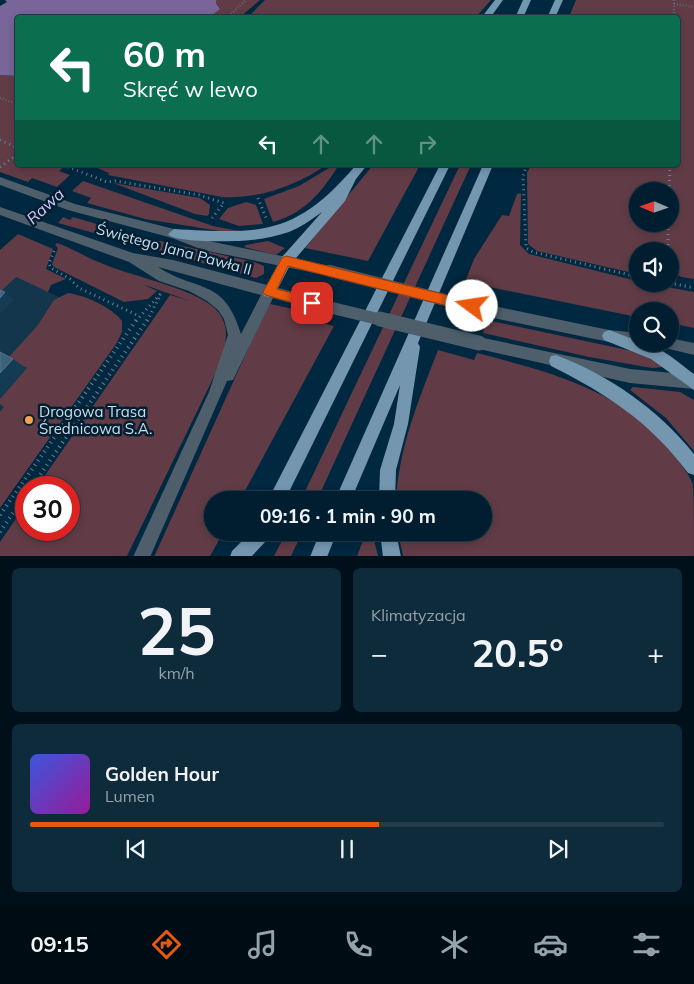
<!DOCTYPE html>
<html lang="pl">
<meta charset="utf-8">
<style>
:root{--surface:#001e30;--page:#0e2b3c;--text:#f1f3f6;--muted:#95a2ab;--line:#223c4c;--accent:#ea580c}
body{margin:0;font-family:Mulish,sans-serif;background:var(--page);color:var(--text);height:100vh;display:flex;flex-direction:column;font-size:19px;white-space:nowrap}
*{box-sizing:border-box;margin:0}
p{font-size:16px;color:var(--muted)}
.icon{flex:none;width:28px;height:28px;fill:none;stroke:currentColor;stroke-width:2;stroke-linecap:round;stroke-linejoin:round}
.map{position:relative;height:556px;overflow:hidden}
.details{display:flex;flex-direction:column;gap:12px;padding:12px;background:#00101a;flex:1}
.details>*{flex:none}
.hud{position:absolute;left:15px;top:15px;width:665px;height:152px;border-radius:5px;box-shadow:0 2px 8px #0003,0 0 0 1px var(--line);background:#0b6e4f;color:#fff;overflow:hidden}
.needle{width:32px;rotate:272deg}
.buttons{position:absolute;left:629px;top:182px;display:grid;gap:10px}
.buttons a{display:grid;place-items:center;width:50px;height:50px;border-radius:50%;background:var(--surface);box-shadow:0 2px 8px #0003,0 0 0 1px var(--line);font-size:25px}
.speed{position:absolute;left:15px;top:476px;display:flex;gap:10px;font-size:25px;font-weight:700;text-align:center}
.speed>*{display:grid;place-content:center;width:65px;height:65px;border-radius:50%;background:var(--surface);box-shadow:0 2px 8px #0003,0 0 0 1px var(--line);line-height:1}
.speed .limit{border:8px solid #d22;background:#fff;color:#111}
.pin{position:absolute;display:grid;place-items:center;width:42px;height:42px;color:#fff;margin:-21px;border-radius:10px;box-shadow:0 2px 8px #0006}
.me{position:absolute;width:55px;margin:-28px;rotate:284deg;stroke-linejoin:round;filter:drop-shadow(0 0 4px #0008)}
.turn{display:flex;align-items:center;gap:18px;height:105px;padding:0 25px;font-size:22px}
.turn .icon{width:65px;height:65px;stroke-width:2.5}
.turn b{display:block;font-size:35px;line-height:42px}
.lanes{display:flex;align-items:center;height:48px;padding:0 25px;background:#0003;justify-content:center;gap:25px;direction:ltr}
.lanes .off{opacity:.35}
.big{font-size:38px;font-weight:700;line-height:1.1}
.details .card{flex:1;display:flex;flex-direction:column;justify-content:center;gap:8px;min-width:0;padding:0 18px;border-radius:8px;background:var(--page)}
.details .dial{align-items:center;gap:0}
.dial b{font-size:65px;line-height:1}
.song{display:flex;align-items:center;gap:15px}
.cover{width:60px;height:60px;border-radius:8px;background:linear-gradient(135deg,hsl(230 70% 55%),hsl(300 70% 35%))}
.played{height:5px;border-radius:2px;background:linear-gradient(90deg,var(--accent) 55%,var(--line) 55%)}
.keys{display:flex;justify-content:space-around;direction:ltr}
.heat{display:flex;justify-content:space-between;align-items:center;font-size:28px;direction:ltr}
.details .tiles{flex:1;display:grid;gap:12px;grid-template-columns:1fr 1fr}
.card:last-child{grid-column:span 2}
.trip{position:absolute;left:204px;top:491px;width:288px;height:50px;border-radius:25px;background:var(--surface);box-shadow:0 2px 8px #0003,0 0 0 1px var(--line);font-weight:700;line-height:50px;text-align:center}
.tab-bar{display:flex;height:80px;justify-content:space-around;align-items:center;background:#000c13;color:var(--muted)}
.tab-bar .icon{width:35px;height:35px}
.tab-bar .current{color:var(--accent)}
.tab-bar b{font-size:22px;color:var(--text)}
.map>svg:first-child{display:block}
</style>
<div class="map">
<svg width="694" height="557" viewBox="0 0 694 557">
<rect width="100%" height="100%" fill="#002840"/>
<path fill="#13364d" d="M11 275 116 323 0 502V286Z"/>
<path fill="#613c46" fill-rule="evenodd" d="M216 0H260L240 17 194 18 206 17Z
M265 0H491L476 17 247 18Z
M576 0H694V279L681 277 674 272 673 251H638L637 274 537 251 528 244 527 173 531 165H678V18L569 17ZM638 191H670V224H638Z
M0 75 17 76 18 165H66L59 171 70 175 57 187 32 178 28 182 0 172Z
M326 165C296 186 259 199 222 197L108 175 109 173 93 166Z
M334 165H338L337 168C320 194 304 213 273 222L264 199 299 186Z
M373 165H420L368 261 305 248Z
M460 165H471L317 500H301Z
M83 181 213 226 239 231 232 233 145 219 87 203 91 198 72 191Z
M113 183 200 198 210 205 209 214 207 216 195 214Z
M521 193 520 245 529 254 637 281 638 284H651L694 292V328L670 323V311H638L637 317 465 282 474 259 502 215 509 216 517 194Z
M246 202 256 205 263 224 239 226 219 219 228 208Z
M63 217 70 220 73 217 134 235 254 262 264 266V274L256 278 58 223Z
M18 234 53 249 46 269 66 279 51 285 48 292 16 277 0 292V250Z
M268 241 285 248 276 255 244 247 246 245Z
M57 243C74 249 89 259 106 265 134 277 202 290 219 313 231 330 225 347 220 364L127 556 0 557V542L26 504V530H69V488L37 487 170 295 190 301 142 284 157 291 148 299 124 302 54 267 52 264 58 248 55 245Z
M68 293C84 295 112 307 122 321V332L116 344 0 508V412L4 407 0 404V399L27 368 8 358 38 325 54 300Z
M270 304 307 312 303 318 334 326 240 500H212V532L223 533 210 556 154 557 253 338Z
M487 320 632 351 648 356 663 367 652 368 589 357 483 333Z
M438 350 474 360 477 353C549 372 625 390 672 453 679 462 689 473 693 485 694 497 694 541 694 556H403L398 533 482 532V500H396C399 447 419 399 438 350Z
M633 387 680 392 694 400V451L666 418 630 390Z
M286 533H302L291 556H274Z
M366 533 373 536 378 556H357Z"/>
<path fill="#796599" d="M5 0H216V4L220 9 212 15 194 18H18L17 76 0 75V6L7 2Z"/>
<path fill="#002840" d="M59 187 70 191 21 235 10 231Z"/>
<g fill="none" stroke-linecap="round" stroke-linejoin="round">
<path stroke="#658397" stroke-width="2.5" stroke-dasharray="0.5 2.5" stroke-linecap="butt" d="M674 0V18
M674 4 694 7
M227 18 246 0
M0 98 18 104"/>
<path stroke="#658397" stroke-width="3" stroke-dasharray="1 4" stroke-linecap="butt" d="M0 140 18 148
M63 165 107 182 115 181 199 195 224 203 212 218
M527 165 523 176 526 248 533 252 638 277
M0 167 18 154
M669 191 670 165
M258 198 266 218
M668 224V251
M54 251 49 264 51 268 70 279 79 288 139 316
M670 283 694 288
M136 321 162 292
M147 321 161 294"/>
<path stroke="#658397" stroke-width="4" stroke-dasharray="1 4.5" stroke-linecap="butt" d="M31 488 148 319
M0 515 137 319
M0 532 26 494"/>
<path fill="#4e5e6a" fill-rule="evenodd" d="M0 177 75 204 174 229 204 240 330 266 334 267 336 271 334 275 330 276 203 250 172 238 68 210 0 185Z
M0 207 133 253 173 260 312 297 317 299 318 303 317 307 312 309 273 298 233 380 227 381 150 557H133L209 392 228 335 224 319 218 310 207 301 189 291 159 281 129 262 0 215ZM158 267 261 295 241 334C224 277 198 293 158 267Z
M489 305 609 330 638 333V344H642L638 345 609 342 489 317 484 315 482 311 484 307Z
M479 337 630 369 694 375V389L630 383 479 349 474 347 472 343 474 339Z
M670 338 694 343V355L665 348 663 344H670Z"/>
<path fill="#7496af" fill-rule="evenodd" d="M495 0H503L490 18H481Z
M523 0H531L523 18H515Z
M555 0H563L555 18H547Z
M356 165H367L356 179 345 201 290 265 274 296 269 297 264 296 263 292 282 257 322 212C311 220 301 227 289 232 277 236 264 239 251 240 238 242 173 243 168 234L174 229C261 234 296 236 356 165Z
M440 165H450L285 500H268Z
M483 165H493L418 343 420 347 408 424 396 470 395 500H379L380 470 394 424 400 385 351 500H335Z
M609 330 638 341V344C660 344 677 362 694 374V390L651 359 604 340 602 336 604 332Z
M556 355C609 375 659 410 694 454V475L688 473C650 422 607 394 551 366L549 361 551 356Z
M251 532H266L267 536 265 542 251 557H230L232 551Z
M320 532H337L327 557H310Z
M380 532H396L401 557H383Z"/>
<path stroke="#4e5e6a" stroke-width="12" d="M330 271 489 311
M312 303 386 321"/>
<path stroke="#4e5e6a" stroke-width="15" d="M380 319 479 343"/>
</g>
<path fill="#143b54" d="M5 292 14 300 0 314V298Z
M13 359 26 368 0 397V373Z"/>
<path fill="#3e617a" stroke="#53748c" d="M0 290 5 292 0 298Z
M0 352 13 359 0 373Z"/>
<path fill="#ea580c" stroke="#983908" d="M286 256 472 301 478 306 472 312 288 266 277 289 316 299V306L312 308 265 295 263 292 282 258Z"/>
<circle fill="#f9a04c" stroke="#021e31" stroke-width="2" cx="29" cy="420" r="5"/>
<g text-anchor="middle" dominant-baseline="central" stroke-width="5" stroke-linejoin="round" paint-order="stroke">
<g font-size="15" fill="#c9deee" stroke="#021e31">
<text transform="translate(174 249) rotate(15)">Świętego Jana Pawła II</text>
</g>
<g font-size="15" fill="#c9deee" stroke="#021e31" text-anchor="start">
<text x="39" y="411">Drogowa Trasa<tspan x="39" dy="17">Średnicowa S.A.</tspan></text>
</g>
<g font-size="16" font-style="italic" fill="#dac8f8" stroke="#021e31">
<text transform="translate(45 206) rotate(-43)">Rawa</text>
</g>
</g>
</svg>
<div class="buttons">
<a><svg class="needle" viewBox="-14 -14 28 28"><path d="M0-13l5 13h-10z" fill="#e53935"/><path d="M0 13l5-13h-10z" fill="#95a2ab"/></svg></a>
<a><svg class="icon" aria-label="sound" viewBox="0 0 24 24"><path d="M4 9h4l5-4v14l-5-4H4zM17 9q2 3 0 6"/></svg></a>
<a><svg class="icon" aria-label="search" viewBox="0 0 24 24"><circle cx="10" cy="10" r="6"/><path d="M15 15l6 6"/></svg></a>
</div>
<div class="speed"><div class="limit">30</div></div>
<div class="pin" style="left:312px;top:303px;background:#d93025"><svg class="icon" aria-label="arrive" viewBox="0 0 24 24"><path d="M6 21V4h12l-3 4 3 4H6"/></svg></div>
<svg class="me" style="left:472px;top:306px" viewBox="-20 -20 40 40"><circle r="19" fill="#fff"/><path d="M0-13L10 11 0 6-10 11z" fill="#ea580c"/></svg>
<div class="trip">09:16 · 1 min · 90 m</div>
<div class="hud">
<div class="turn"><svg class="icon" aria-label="left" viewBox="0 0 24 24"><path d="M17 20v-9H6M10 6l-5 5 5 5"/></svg><div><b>60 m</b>Skręć w lewo</div></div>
<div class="lanes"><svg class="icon" aria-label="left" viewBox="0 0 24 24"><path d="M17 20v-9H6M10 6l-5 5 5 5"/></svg><svg class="icon off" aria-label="ahead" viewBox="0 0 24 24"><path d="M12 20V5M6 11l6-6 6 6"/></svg><svg class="icon off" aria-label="ahead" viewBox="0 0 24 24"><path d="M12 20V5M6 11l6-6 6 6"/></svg><svg class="icon off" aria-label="right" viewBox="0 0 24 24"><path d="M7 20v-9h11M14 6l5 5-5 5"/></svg></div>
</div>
</div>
<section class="details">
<div class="tiles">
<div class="card dial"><b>25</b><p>km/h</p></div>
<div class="card"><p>Klimatyzacja</p>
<div class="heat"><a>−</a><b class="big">20.5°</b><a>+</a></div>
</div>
<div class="card">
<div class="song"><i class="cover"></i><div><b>Golden Hour</b><p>Lumen</p></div></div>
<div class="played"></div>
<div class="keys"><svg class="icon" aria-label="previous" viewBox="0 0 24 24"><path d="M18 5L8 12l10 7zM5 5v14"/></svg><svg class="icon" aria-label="pause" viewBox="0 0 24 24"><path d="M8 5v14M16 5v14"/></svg><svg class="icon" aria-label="next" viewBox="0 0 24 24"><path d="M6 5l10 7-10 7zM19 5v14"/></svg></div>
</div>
</div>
</section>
<nav class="tab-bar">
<b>09:15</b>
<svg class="icon current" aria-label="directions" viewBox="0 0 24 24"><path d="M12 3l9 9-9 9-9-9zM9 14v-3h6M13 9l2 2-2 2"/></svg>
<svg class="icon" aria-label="music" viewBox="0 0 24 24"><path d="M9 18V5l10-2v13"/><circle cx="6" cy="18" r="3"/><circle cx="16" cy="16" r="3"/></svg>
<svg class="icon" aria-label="phone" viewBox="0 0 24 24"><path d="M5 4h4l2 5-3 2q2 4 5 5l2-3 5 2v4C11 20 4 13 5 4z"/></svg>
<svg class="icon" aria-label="climate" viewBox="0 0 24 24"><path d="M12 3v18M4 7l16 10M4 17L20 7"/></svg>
<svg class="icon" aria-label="car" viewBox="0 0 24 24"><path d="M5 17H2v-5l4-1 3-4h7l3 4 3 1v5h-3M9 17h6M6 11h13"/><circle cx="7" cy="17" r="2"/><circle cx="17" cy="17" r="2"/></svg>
<svg class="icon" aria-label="filters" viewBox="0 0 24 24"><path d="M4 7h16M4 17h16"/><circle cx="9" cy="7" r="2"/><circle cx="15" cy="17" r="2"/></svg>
</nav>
